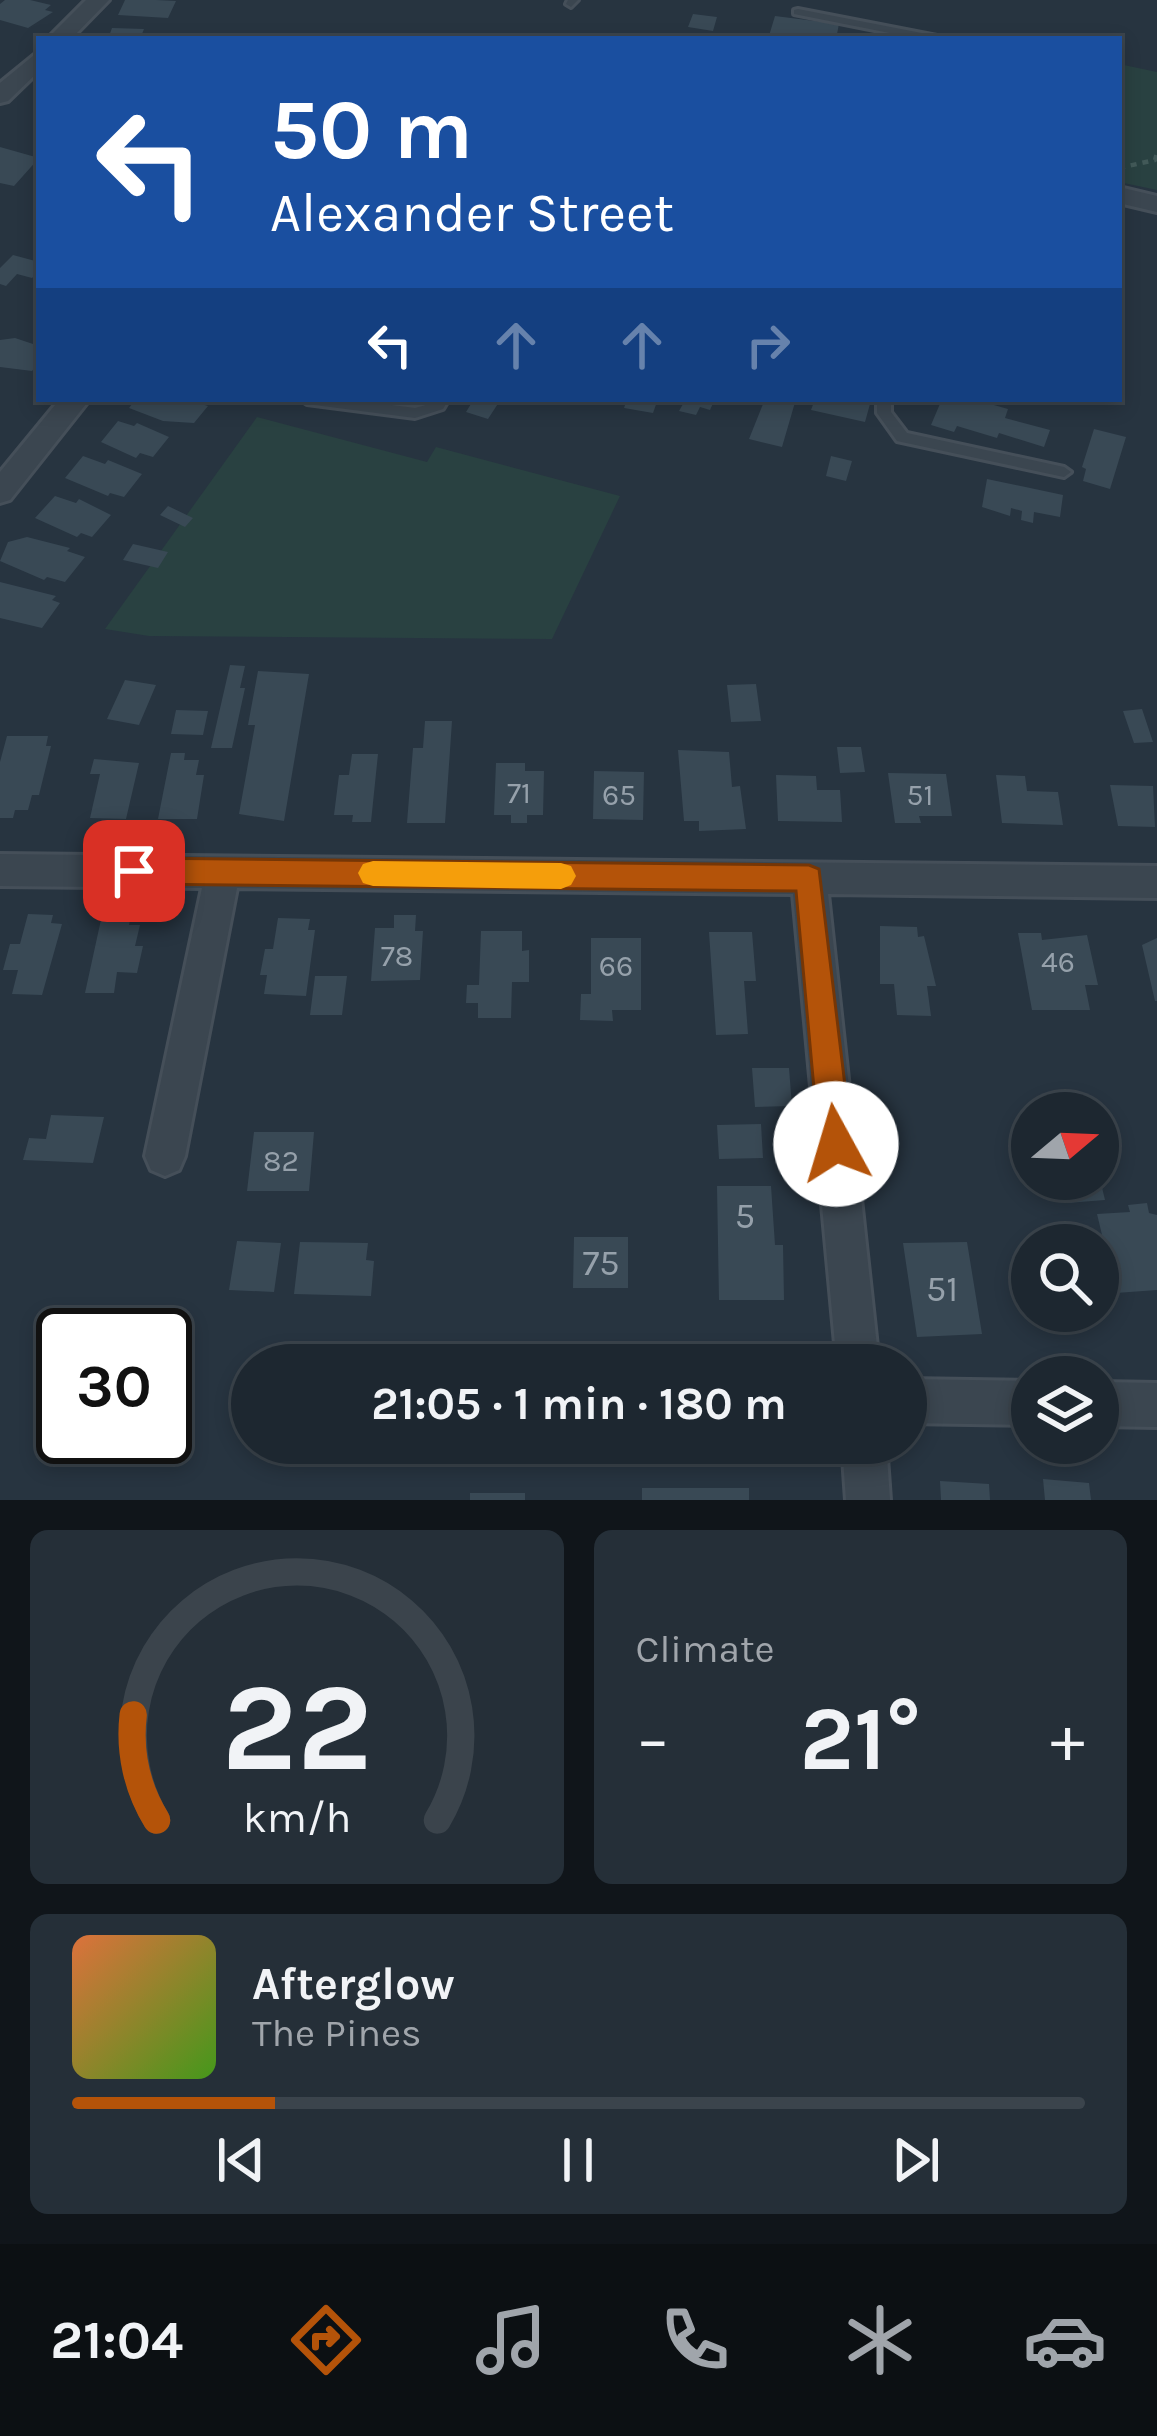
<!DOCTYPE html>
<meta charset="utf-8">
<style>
:root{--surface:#1d2730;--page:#252f38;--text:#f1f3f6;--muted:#a0a5ab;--line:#3b444c;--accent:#b45309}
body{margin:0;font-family:Karla,sans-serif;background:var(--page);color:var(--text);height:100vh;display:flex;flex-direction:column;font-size:45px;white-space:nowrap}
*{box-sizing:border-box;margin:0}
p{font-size:39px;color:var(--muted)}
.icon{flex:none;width:66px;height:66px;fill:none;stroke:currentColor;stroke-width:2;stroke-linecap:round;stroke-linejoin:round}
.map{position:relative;height:1500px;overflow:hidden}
.drawer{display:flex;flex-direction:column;gap:30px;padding:30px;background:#10151a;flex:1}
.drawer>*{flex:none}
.hud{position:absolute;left:36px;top:36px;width:1086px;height:366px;border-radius:0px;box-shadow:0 6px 18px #0003,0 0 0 3px var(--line);background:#1a4fa0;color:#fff;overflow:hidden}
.needle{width:78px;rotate:71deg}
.fabs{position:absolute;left:1011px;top:1092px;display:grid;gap:24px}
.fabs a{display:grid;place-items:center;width:108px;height:108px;border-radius:50%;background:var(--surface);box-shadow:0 6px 18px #0003,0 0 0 3px var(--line);font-size:60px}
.speed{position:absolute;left:36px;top:1308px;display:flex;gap:24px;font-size:60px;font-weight:700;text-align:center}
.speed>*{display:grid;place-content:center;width:156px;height:156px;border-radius:50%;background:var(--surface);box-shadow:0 6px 18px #0003,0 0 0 3px var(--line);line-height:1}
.speed .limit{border:6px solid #111;border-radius:18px;background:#fff;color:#111}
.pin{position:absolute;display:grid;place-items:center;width:102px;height:102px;color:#fff;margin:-51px;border-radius:24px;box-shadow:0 6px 18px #0006}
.me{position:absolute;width:132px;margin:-66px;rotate:354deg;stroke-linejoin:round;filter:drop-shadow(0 0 9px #0008)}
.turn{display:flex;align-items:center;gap:42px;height:252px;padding:0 36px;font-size:54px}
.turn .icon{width:156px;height:156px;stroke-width:2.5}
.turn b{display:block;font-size:84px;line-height:102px}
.lanes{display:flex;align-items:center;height:114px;padding:0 36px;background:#0003;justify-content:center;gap:60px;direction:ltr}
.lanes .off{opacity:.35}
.big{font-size:90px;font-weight:700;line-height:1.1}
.drawer .tile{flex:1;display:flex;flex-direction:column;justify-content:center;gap:18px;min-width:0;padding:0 42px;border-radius:18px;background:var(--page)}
.drawer .dial{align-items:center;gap:0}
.dial svg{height:312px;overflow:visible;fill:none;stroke:var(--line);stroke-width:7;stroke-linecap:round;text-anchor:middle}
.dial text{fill:var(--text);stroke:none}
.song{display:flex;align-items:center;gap:36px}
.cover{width:144px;height:144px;border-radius:18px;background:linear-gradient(135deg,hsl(20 70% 55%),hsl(100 70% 35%))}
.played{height:12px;border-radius:6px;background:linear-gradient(90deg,var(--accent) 20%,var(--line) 20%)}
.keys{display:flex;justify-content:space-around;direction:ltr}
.heat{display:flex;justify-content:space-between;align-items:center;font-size:66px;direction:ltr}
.drawer .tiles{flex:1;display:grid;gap:30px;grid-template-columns:1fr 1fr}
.tile:last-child{grid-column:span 2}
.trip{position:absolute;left:231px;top:1344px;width:696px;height:120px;border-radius:60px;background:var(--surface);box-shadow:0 6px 18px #0003,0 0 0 3px var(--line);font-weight:700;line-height:120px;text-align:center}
.dock{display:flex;height:192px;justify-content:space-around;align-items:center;background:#0c1013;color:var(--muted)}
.dock .icon{width:84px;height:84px}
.dock .current{color:var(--accent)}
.dock b{font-size:54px;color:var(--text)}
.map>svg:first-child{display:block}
</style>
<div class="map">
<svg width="1157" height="1500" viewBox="0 0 1157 1500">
<rect width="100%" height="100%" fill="#273440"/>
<path fill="#294141" d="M1119 64 1157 72V190L1119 182Z
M257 417 427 462 436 447 620 496 552 639 149 636 105 629Z"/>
<path fill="#394955" d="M5 0H30L51 5 45 10 53 12 28 28 0 20V4Z
M125 0H156L176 1 168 18 118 15Z
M693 14 717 17 713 31 688 27Z
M775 16 839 24 836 39H768Z
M112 28 144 29 140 39H108Z
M0 147 39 158 14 186 0 183Z
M13 255 39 262V271L32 278 17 274 6 286 0 284V268Z
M15 338 39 346V363L32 371 0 367V340Z
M136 399H184L208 406 194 423 163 421 129 408Z
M474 399H501L488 419 466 412Z
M627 399H658L653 413 624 408Z
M671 399H715L710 410 700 407 696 415 679 411 683 404Z
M765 399H796L782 447 749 439Z
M815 399H850L870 404 865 422 811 410Z
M942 399H973L1008 409 1005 418 1050 430 1044 447 999 433 997 438 957 426 954 432 931 425Z
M118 421 134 426 137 423 169 437 153 457 140 453 136 458 101 442Z
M1094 429 1126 437 1110 489 1083 481 1086 469 1082 467Z
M83 456 105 464 108 460 142 474 124 497 110 493 108 496 65 478Z
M831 456 852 461 846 481 826 476Z
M987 479 1063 495 1060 517 1034 512 1033 523 1021 520 1022 511 1011 508 1010 516 982 507Z
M55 496 76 503 79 499 111 515 92 537 81 533 77 537 35 518Z
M168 506 193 518 185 527 160 515Z
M27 537 70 548 67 551 85 557 65 582 47 577 44 580 0 561 8 542Z
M133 544 168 552 158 568 123 560Z
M0 582 56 596 52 600 60 603 42 628 0 618Z
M230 665 245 666 240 688H245L232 748H211Z
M258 671 309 674 284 821 239 814 255 725H248Z
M125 680 156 685 139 725 107 719Z
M756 684 761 721 731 722 727 685Z
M1142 709 1153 742 1134 743 1123 711Z
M176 710 208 711 203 735 171 734Z
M425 721H452L445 823H407L413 748H423Z
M7 736H48L46 746H51L39 795H32L28 810H15L13 818H0V762Z
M837 747H861L865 772 840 773Z
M678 750 729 752 732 787 740 786 746 829 699 831V821H684Z
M171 753H185L184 760H199L196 775H204L197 819H158Z
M352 754H378L371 822H352L353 815H334L339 775H349Z
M94 759 139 763 126 819 90 818 100 774H90Z
M496 763H525V771H544L543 815H527V823H511V815H494Z
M594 771 644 772 643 820 593 819Z
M888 773 946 774 952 816H919L921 823H895Z
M776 775 816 776 817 790H840L842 822 778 821Z
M996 775 1025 776 1027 791 1058 792 1063 825 1002 823Z
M1110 785 1153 786 1155 827 1118 826Z
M28 914 53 915 51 923 62 924 42 995 12 994 18 970H3L10 944H20Z
M102 915H131L129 925H140L135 946H143L137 973 117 972 114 993H85Z
M394 915H416L415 931H423L420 980 371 981 375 928H394Z
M278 918 310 919 308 930H315L306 996 264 994 267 975H260L265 949H273Z
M880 926 917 927 918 937 924 936 936 986H927L931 1016 897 1015 894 984H880Z
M481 931H522V951L529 950V982H512L511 1018H478V1003H466L467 985H479Z
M709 932H752L756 981H744L748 1034 716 1035Z
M1018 933H1041L1042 940 1087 935 1098 985H1085L1090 1010H1032Z
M591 938H641V1010H612L613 1021 580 1020 581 994H591Z
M1157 938V1001H1155L1142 945Z
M315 976H347L342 1015H310Z
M752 1068H789L792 1106 755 1107Z
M51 1115 104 1117 93 1163 23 1160 29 1138 46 1139Z
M761 1124 763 1158 719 1159 717 1125Z
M254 1132H314L309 1191H247Z
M1061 1179H1100L1105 1200 1067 1203Z
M717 1186H771L775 1245H783L784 1300H719Z
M1147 1203 1149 1213 1157 1215V1290L1116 1293 1097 1214 1130 1212 1128 1205Z
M574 1237H628V1288H573Z
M237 1241 281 1243 274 1292 229 1290Z
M300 1242 368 1243 366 1260 374 1261 371 1296 294 1294Z
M967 1242 982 1334 917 1337 903 1243Z
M1043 1479 1089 1483 1091 1500H1045Z
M940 1481 989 1484 990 1500H941Z
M642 1488H749V1500H642Z
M470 1493H525V1500H470Z"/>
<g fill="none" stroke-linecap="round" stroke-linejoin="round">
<g stroke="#454f59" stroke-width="6">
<path id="lane" d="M568 0H578L571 7 566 4Z
M798 9 937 36 943 39H920L794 14V10Z
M300 399H345L415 408 433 403 435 399H449L443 409 415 418 307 404Z
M877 399H891V412L907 433 1064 467 1071 472 1064 477 897 441 877 413Z"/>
</g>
<g stroke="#454f59" stroke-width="6">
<path id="street" d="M86 0H109L71 39H47Z
M39 51V71L8 101 0 103V83Z
M1119 187 1157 196V212L1119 203Z
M60 399H90L10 500 0 503V472Z
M0 854 1157 866V898L828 894 879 1365H837L793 894 237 888 185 1156 179 1170 165 1176 151 1170 145 1156 202 888 0 886Z
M906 1379 1032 1381V1425L906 1423Z
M1098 1382 1157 1383V1427L1098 1426Z
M842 1443H886L890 1500H846Z"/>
</g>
<path stroke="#425958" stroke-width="4.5" stroke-dasharray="6 6" stroke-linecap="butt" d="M1119 168 1155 160 1157 153"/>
<use href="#lane" fill="#3b4650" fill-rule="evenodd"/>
<use href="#street" fill="#3b4650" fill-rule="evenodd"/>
</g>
<path fill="#b45309" stroke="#753606" stroke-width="3" d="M134 858 809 865 819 869 852 1144 847 1155 836 1160 824 1155 819 1144 796 891 134 884 124 880 120 871 124 862Z"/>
<path fill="#f59e0b" d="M373 861 561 863 571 866 576 876 571 885 561 889 373 886 363 883 358 873 363 864Z"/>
<g text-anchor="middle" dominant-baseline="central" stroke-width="12" stroke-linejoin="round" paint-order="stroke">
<g font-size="30" fill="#96a1ab">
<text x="519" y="793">71</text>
<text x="619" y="795">65</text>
<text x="920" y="795">51</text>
<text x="397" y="956">78</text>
<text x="1058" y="962">46</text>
<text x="616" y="966">66</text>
<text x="281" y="1161">82</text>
</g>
<g font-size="36" fill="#96a1ab">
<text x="745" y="1216">5</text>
<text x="601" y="1263">75</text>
<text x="942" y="1289">51</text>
</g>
</g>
</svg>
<div class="fabs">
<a><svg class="needle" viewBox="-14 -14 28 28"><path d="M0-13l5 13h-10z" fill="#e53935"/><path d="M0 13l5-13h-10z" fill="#a0a5ab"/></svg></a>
<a><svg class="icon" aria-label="search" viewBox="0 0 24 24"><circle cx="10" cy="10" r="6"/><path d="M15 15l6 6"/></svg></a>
<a><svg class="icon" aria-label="layers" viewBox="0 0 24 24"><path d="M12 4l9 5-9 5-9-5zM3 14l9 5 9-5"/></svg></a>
</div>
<div class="speed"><div class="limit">30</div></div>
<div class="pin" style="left:134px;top:871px;background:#d93025"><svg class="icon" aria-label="arrive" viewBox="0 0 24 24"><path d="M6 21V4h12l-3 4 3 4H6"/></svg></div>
<svg class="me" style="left:836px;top:1144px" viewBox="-20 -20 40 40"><circle r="19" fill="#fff"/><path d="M0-13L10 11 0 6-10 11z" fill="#b45309"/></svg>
<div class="trip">21:05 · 1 min · 180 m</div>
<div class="hud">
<div class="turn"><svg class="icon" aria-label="left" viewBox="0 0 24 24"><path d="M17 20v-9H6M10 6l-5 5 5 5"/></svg><div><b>50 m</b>Alexander Street</div></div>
<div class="lanes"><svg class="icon" aria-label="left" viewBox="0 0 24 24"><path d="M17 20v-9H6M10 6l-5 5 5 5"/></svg><svg class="icon off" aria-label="ahead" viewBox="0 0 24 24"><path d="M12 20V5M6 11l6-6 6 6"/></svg><svg class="icon off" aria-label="ahead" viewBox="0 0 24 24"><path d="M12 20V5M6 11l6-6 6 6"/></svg><svg class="icon off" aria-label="right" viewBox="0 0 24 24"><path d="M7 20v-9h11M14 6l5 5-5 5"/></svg></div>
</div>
</div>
<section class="drawer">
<div class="tiles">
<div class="tile dial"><svg viewBox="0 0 100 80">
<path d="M14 69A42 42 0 1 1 86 69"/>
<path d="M14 69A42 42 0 0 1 8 42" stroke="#b45309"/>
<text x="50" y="56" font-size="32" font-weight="700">22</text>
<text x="50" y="72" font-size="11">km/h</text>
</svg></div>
<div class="tile"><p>Climate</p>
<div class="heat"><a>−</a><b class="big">21°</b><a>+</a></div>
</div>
<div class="tile">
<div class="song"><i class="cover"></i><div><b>Afterglow</b><p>The Pines</p></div></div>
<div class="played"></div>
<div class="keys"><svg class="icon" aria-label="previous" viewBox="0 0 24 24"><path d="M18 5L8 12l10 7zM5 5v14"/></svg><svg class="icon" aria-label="pause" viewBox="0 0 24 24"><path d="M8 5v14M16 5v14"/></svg><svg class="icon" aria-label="next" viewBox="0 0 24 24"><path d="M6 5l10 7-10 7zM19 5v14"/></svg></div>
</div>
</div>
</section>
<nav class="dock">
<b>21:04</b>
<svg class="icon current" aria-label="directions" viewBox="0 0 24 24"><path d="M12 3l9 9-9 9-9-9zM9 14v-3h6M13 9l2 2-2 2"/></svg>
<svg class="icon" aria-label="music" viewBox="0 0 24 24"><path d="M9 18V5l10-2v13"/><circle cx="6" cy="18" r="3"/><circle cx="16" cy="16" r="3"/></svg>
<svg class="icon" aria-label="phone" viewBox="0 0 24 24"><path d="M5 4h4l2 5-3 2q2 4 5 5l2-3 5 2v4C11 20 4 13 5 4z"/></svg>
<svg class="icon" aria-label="climate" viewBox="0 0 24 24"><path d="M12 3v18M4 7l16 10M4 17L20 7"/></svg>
<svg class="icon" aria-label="car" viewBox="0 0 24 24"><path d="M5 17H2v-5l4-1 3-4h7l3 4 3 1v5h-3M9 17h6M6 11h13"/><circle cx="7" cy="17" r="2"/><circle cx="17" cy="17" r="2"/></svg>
</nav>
